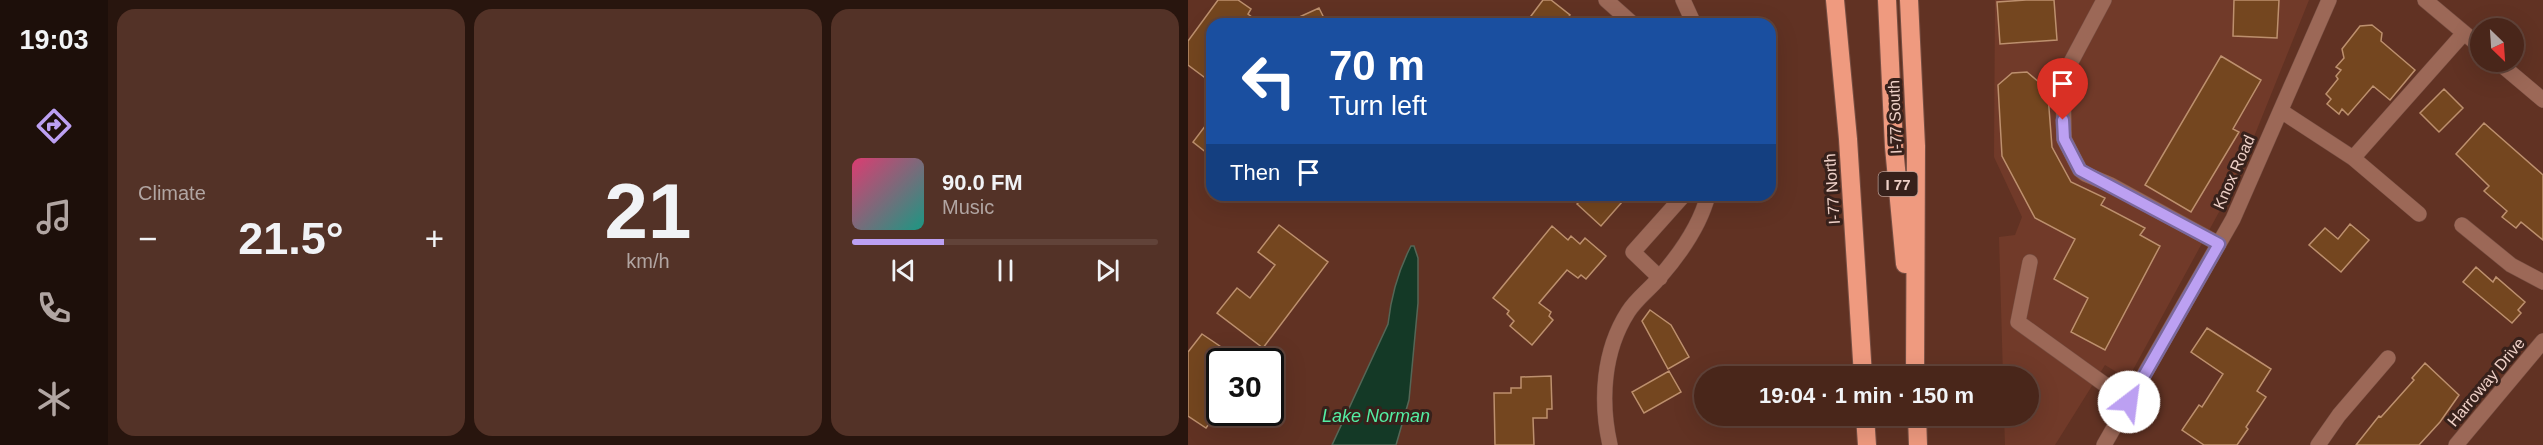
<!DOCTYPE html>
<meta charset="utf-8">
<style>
:root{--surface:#49261a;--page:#533227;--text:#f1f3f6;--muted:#b1a5a2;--line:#614339;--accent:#bca0f2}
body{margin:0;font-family:Arial,sans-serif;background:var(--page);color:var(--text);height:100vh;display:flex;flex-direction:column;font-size:22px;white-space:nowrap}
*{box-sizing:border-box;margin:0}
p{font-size:20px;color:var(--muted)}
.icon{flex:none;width:33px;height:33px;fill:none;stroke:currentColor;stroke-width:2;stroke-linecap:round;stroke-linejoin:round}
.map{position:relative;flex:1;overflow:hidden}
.details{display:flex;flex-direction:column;gap:9px;padding:9px;background:#28150e;width:1080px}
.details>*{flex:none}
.hud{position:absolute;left:18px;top:18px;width:570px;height:183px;border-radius:18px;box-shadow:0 6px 24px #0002,0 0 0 2px var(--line);background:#1a4fa0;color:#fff;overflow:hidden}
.needle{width:39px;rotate:155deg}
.fabs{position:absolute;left:1282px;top:18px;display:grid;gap:12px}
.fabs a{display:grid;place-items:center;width:54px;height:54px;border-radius:50%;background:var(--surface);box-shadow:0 6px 24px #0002,0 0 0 2px var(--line);font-size:30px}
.speed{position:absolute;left:18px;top:348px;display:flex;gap:12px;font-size:30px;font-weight:700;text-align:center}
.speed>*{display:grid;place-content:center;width:78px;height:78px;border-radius:50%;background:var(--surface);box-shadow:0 6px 24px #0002,0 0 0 2px var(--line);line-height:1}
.speed .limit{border:3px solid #111;border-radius:9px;background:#fff;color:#111}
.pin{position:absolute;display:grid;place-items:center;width:51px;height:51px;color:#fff;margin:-62px -26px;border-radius:50% 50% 50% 0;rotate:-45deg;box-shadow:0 0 6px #0007}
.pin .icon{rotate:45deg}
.me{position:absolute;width:66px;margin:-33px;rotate:30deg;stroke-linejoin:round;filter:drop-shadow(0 0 4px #0008)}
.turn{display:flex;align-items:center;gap:21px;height:126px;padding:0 24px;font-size:27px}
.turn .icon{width:78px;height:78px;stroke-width:2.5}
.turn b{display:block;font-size:42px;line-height:51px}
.then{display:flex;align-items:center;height:57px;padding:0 24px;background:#0003;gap:12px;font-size:22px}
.big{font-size:45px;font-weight:700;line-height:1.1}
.details .card{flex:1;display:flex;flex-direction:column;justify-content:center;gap:9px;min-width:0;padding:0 21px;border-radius:18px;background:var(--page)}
.details .dial{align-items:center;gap:0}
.dial b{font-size:78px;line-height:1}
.song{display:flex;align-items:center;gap:18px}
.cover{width:72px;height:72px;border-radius:9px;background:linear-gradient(135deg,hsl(340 70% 55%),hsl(170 70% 35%))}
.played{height:6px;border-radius:3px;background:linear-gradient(90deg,var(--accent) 30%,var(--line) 30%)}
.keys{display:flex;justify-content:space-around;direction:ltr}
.heat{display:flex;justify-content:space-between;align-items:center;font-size:33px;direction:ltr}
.details .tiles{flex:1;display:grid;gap:9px;grid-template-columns:repeat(3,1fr)}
.trip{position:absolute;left:506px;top:366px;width:345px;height:60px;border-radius:30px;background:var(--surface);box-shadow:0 6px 24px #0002,0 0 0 2px var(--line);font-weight:700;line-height:60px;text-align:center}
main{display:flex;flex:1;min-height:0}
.dock{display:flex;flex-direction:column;width:108px;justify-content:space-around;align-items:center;background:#1d0f0a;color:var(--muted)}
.dock .icon{width:42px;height:42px}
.dock .current{color:var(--accent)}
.dock b{font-size:27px;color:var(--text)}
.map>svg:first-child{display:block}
</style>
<main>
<nav class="dock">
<b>19:03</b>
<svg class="icon current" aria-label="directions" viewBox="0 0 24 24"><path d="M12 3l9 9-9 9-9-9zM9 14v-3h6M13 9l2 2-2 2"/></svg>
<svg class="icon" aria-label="music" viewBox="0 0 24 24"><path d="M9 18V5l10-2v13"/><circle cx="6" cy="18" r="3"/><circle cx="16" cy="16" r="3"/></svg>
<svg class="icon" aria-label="phone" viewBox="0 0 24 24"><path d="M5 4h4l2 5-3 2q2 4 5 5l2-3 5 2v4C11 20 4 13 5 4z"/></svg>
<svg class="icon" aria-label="climate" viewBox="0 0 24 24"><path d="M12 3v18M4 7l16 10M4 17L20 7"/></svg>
</nav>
<section class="details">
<div class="tiles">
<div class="card"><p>Climate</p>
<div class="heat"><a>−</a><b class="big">21.5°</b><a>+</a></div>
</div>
<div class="card dial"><b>21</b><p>km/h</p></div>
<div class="card">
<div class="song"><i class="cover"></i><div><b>90.0 FM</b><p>Music</p></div></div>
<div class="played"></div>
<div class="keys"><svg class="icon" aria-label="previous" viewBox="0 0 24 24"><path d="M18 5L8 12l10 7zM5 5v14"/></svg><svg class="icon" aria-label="pause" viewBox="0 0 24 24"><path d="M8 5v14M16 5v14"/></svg><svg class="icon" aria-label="next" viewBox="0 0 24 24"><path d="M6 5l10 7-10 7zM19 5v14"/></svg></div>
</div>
</div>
</section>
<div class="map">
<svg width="1355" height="445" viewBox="0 0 1355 445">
<rect width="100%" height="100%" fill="#613223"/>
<path fill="#713a29" d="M807 0H1121L1049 179 940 379 917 365 867 445H817L816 416H840V376H815L811 237 827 235 834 217 806 157Z"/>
<path fill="#143926" stroke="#556656" stroke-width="1.5" d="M223 246H226L230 258V303L221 400 208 445H144L200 324C203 297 210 271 223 246Z"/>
<path fill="#74461f" stroke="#bd906e" stroke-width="1.5" d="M30 0H50L63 9 60 14 73 24H24V66L16 77 0 65V41Z
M355 0H363L382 15 375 24H337Z
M838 0H866L869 40 812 44 809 2Z
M1046 0H1091L1089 38 1045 36Z
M131 8 139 24H96Z
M1184 25 1194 33 1193 41 1227 70 1202 100 1185 86 1160 115 1154 109 1151 114 1139 104 1143 99 1138 94 1150 79 1148 76 1153 70 1148 67 1156 58 1154 49 1172 26Z
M1033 56 1073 80 1045 129 1051 132 1003 212 957 185Z
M839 72 852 83 859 82 864 147 883 182 917 198 913 205 957 228 952 235 972 246 917 350 883 332 900 298 866 279 887 239 847 218 814 156 810 85 824 73Z
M1256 89 1275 108 1251 132 1232 113Z
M24 117V157L5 142Z
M1296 123 1355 175V240L1333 222 1328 228 1314 217 1319 211 1296 191 1301 186 1268 154Z
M398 195H425L434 202 413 226 389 204Z
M1162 224 1181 240 1153 272 1121 245 1137 228 1150 239Z
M91 225 140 262 75 348 29 313 49 288 62 298 87 265 70 252Z
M364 226 380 240 383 236 392 244 397 238 418 256 398 279 393 275 390 278 379 270 351 303 363 312 361 316 365 320 344 345 322 326 326 321 319 314 321 311 305 298Z
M1288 267 1305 282 1308 277 1337 302 1330 310 1333 313 1324 323 1275 282Z
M462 310 483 325 501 357 480 369 454 321Z
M1019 328 1083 369 1069 391 1078 397 1058 427 1060 429 1049 445H1016L994 430 1011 405 1014 407 1035 374 1003 352Z
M14 334 42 353 36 362H32V409L18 428 0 416V352Z
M1237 363 1271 395 1252 422 1231 445H1168L1191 416 1193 417 1226 380 1224 378Z
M481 371 493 392 456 413 444 392Z
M363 376 364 409H359V418H345L346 445H307L306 393H323V388H333V377Z"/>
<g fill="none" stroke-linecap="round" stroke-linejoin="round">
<g stroke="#774f43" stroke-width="16">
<path id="minor" d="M418 0 445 24
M495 0 506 24
M916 0 875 77 876 139 892 170 897 174 923 185 1031 244
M1237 0 1293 47
M1310 62 1355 100
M1093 111 1165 158 1231 214
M1165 158 1276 33
M1274 225 1323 265 1355 282
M842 262 830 322 941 402
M472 278 445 252 496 195
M422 445C412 401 415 351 440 312 448 299 462 289 471 278 492 254 512 226 520 195
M916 445 1045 219 1141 0
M1130 445 1151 415 1200 358
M1268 445 1355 341"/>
</g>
<g stroke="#774f43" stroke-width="20">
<path id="highway" d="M647 0 660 139 675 376
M699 0 706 147 717 264
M721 0 728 146 727 376
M677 416 679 445
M729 416 730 445"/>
</g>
<use href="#minor" stroke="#9c6857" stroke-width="15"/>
<use href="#highway" stroke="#ef9a7f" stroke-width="18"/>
</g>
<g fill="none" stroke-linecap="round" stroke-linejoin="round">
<g stroke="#7a689d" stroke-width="15">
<path id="route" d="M875 120 876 139 892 170 1031 244 941 402"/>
</g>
<use href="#route" stroke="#bca0f2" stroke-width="10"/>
</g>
<g text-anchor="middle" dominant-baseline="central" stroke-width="6" stroke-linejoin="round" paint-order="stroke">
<rect fill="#37211b" stroke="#b79c93" stroke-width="1.5" x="690.5" y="172" width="39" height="24" rx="4.5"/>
<g font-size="15" font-weight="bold" fill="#eed0c7">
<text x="710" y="184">I 77</text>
</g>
<g font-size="16" fill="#eed0c7" stroke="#37211b">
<text transform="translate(707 117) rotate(-92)">I-77 South</text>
<text transform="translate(1046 172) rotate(-66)">Knox Road</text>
<text transform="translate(644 189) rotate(-94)">I-77 North</text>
<text transform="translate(1298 382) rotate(-50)">Harroway Drive</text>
</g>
<g font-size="18" font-style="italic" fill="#54eea3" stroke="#37211b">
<text x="188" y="416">Lake Norman</text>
</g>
</g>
</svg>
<div class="fabs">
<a><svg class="needle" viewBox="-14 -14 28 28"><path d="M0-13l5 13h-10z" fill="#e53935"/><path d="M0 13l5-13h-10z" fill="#b1a5a2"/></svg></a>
</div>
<div class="speed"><div class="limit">30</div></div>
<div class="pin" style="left:875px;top:120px;background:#d93025"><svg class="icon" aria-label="arrive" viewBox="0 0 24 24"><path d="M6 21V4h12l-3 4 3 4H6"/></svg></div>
<svg class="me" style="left:941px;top:402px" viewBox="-20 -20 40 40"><circle r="19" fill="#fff"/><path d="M0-13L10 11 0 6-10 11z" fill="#bca0f2"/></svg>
<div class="trip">19:04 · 1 min · 150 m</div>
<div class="hud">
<div class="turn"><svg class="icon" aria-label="left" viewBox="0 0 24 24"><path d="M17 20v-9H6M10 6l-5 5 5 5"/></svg><div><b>70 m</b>Turn left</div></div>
<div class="then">Then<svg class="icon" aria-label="arrive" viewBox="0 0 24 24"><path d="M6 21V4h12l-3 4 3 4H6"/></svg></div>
</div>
</div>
</main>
